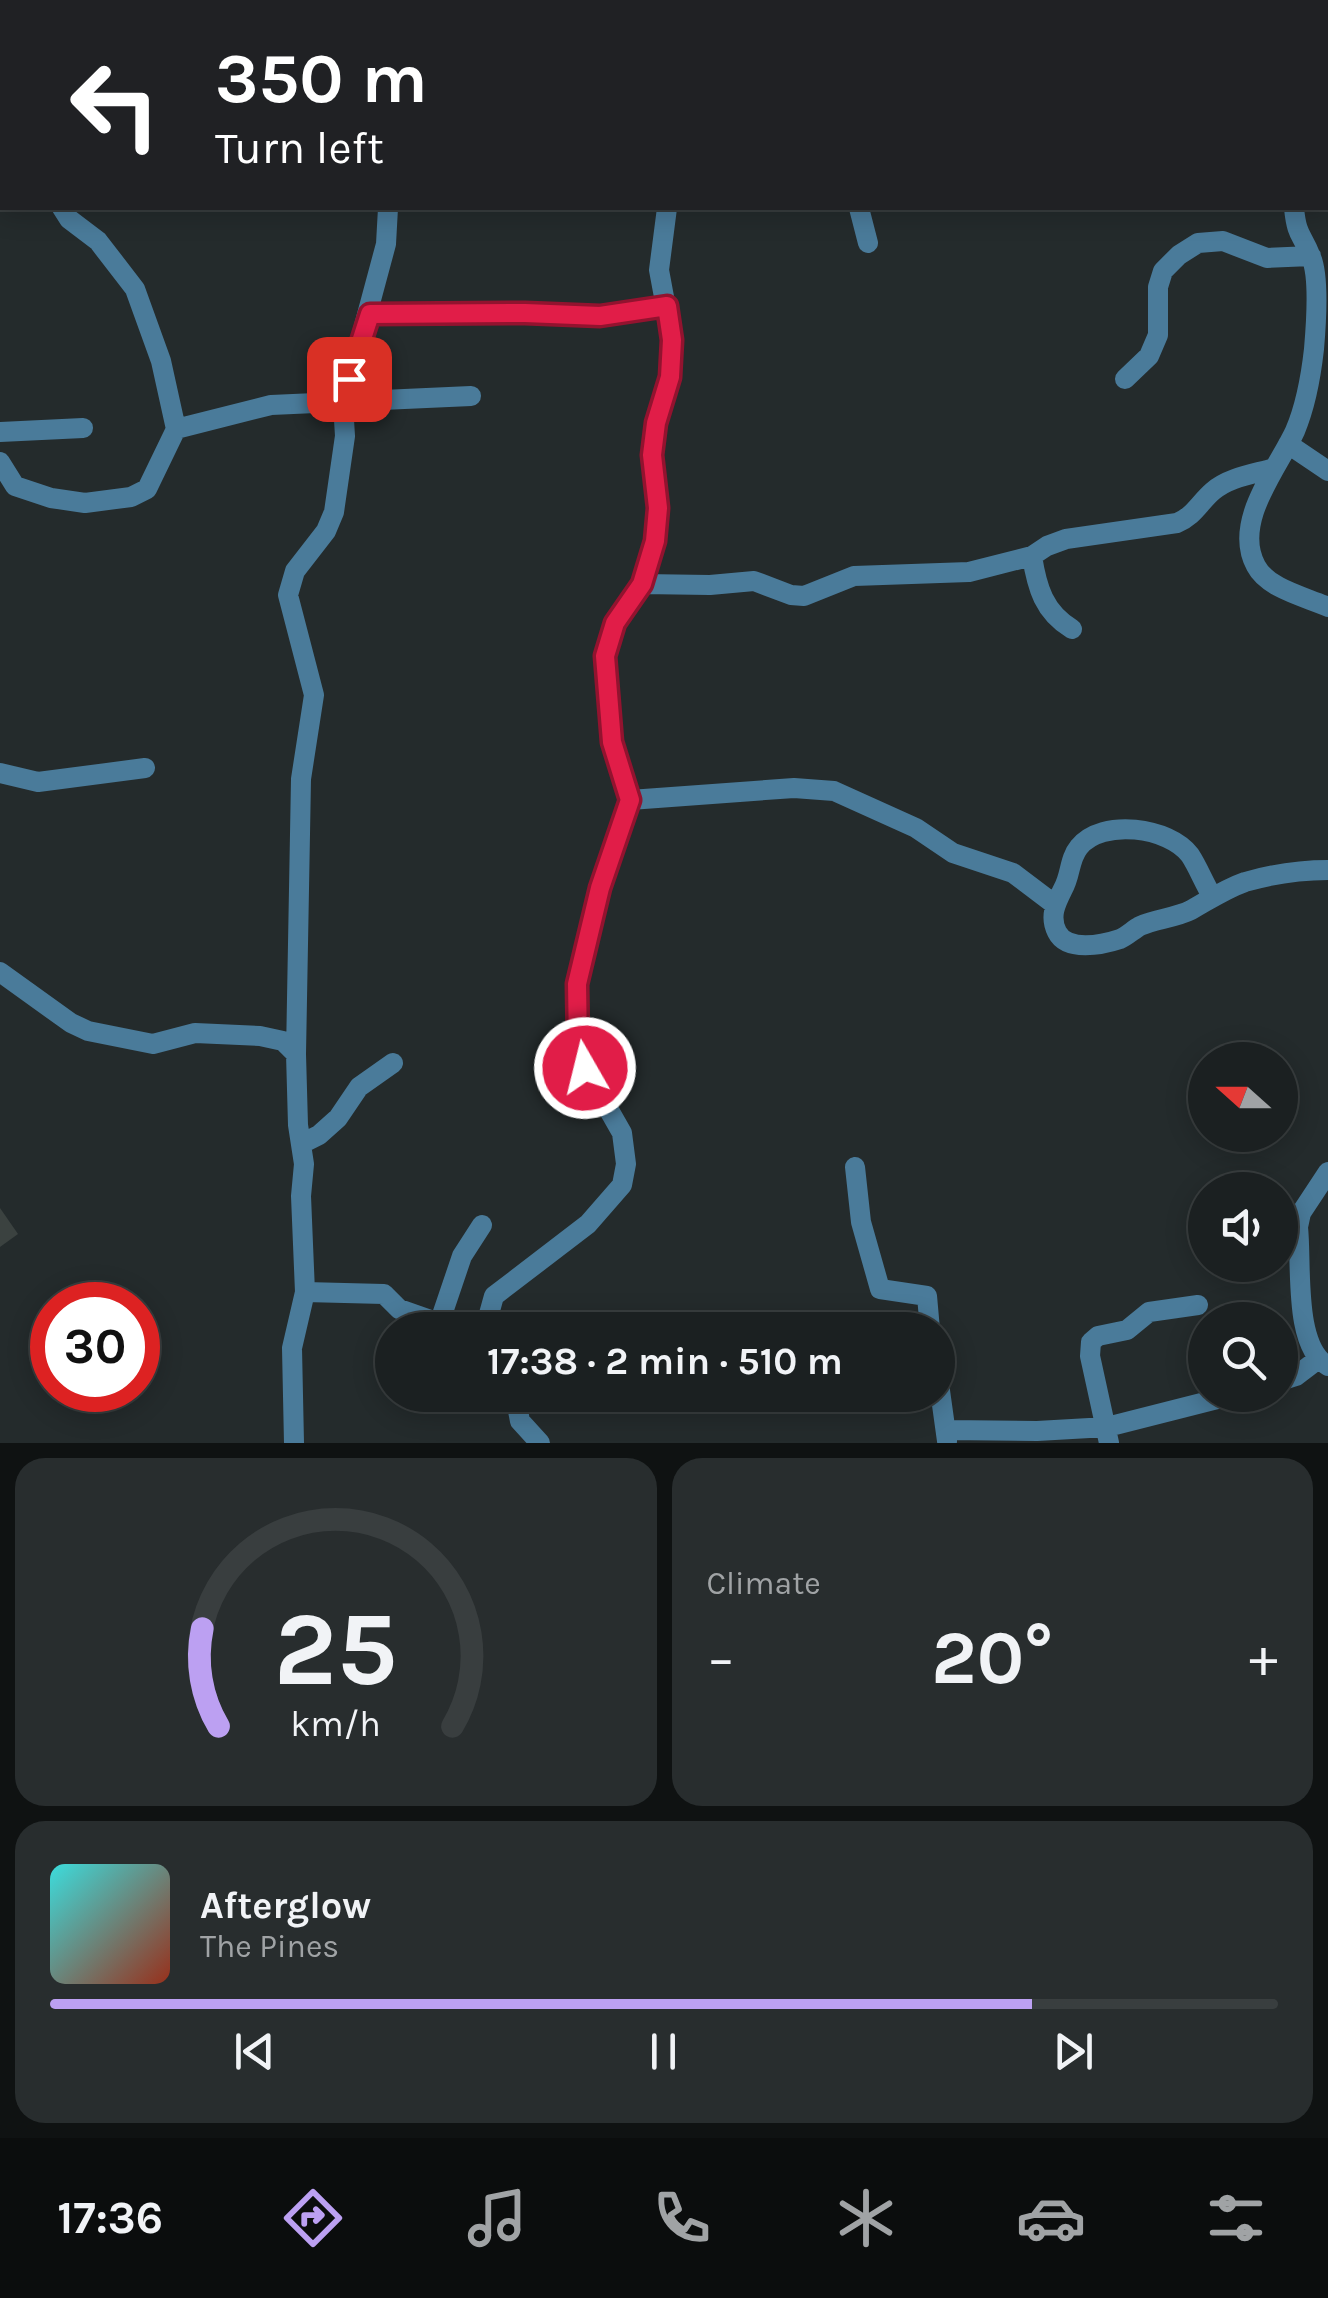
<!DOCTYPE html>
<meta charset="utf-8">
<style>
:root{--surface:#1b2021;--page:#282d2e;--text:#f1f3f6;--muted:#a0a3a5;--line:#393e3f;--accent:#bca0f2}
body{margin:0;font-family:Karla,sans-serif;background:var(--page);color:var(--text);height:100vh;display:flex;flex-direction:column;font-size:38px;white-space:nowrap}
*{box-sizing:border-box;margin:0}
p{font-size:32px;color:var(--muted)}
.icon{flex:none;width:55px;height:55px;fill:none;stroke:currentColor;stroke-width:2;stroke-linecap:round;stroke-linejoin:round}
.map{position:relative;height:1443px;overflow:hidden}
.panel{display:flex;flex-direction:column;gap:15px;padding:15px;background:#0f1212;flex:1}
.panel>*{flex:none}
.banner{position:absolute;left:0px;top:0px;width:1330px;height:210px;box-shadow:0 5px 25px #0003,0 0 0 2px var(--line);background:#202124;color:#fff;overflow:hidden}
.needle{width:65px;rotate:291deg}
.tools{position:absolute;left:1188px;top:1042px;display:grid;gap:20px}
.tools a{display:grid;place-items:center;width:110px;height:110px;border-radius:50%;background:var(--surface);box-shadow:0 5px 25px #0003,0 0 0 2px var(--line);font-size:50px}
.speed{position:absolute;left:30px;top:1282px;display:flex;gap:20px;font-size:50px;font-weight:700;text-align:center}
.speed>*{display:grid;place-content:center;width:130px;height:130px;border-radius:50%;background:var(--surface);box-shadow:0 5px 25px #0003,0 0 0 2px var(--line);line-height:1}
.speed .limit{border:15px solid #d22;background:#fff;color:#111}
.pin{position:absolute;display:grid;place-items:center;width:85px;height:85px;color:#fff;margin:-42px;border-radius:20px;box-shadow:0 5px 15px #0006}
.me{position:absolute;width:110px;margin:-55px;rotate:352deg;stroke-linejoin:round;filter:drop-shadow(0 0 8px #0008)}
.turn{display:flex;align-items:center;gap:35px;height:210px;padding:0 50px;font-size:45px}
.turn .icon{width:130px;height:130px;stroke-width:2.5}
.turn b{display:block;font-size:70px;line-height:85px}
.big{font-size:75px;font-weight:700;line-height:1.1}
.panel .card{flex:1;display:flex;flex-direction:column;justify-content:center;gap:15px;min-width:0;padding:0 35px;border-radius:30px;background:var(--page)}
.panel .dial{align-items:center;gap:0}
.dial svg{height:260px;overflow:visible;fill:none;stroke:var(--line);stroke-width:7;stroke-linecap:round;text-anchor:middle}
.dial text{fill:var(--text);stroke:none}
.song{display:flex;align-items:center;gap:30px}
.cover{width:120px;height:120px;border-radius:15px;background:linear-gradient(135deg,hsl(180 70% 55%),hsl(10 70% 35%))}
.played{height:10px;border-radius:5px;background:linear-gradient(90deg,var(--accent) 80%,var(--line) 80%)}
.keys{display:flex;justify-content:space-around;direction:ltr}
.heat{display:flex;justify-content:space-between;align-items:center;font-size:55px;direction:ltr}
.panel .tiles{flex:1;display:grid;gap:15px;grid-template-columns:1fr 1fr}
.card:last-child{grid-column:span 2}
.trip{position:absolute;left:375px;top:1312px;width:580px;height:100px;border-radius:50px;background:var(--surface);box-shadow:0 5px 25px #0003,0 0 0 2px var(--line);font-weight:700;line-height:100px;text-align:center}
.menu{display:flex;height:160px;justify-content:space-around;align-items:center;background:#0b0d0d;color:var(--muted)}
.menu .icon{width:70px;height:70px}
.menu .current{color:var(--accent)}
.menu b{font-size:45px;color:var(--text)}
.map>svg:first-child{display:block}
</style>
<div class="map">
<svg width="1328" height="1443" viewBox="0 0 1328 1443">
<rect width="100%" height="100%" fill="#242b2c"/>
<path fill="#3b4240" d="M0 1208 18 1234 0 1247Z"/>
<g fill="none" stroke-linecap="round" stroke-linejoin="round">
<path stroke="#4a7b9a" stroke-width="20" d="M390 0V2
M75 2V0
M323 2V0
M426 2 427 0
M517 2V0
M668 2 669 0
M859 208 868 243
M1294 208C1297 238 1302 233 1311 257 1320 277 1316 326 1314 349 1311 376 1306 405 1295 431 1278 468 1232 522 1256 566 1268 589 1306 597 1328 607
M369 314 525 313 600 316 667 306
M1125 379 1149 356 1158 335V287L1163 271 1179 255 1198 243 1223 241 1267 258 1311 256
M176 429 271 405 471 396
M0 432 83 428
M1288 444 1328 471
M0 462 15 486 51 498 85 503 131 497 147 489 176 429 161 361 135 289 98 241 69 219 62 208
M1032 556C1037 588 1044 612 1072 629
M642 584 710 585 754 581 791 595 804 596 854 576 969 572 1032 556 1047 546 1066 539 1177 523C1194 516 1199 503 1213 491 1229 477 1254 474 1274 468
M0 773 38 782 145 768
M630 800 794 788 834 791 916 828 953 853 1013 873 1054 904
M1212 896C1204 883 1198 867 1190 855 1169 827 1102 818 1079 847 1069 859 1071 875 1063 889 1056 903 1049 916 1057 932 1067 952 1102 945 1120 939 1127 936 1133 930 1140 926 1155 919 1175 918 1191 910 1209 900 1225 889 1245 882 1273 874 1299 870 1328 870
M0 972 71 1023 88 1031 153 1044 195 1033 260 1036 283 1041 296 1054
M303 1143 319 1135 338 1118 359 1087 393 1063
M855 1167 861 1222 880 1289 927 1296 930 1330
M1328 1172 1301 1213 1298 1227C1302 1263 1293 1347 1328 1366
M305 1292 384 1294 399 1309 436 1322 441 1318 462 1256 482 1225
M492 1330 489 1314 494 1296 588 1224 622 1185 626 1164 622 1133 585 1068 578 1044 577 985 601 889 630 800 611 742 605 656 615 623 642 584 655 541 658 508 652 455 656 423 670 377 672 340 659 270 667 208
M938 1376 947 1441
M1280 1381 1296 1376 1317 1360
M515 1395 520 1421 540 1443
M946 1430 1037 1431 1107 1427 1233 1395
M294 1443 292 1348 305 1292 301 1196 304 1164 298 1125 296 1054 301 779 314 695 288 595 295 571 326 531 334 512 345 436 343 404 386 244 388 208
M1109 1443 1090 1356 1091 1342 1098 1336 1127 1330 1149 1312 1198 1305"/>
</g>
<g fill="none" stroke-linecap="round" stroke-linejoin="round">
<g stroke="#92132f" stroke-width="25">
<path id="route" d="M349 379 370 314 525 313 600 316 667 306 672 340 670 377 656 423 652 455 658 508 655 541 642 584 615 623 605 656 612 742 630 800 600 888 577 984 578 1044 585 1068"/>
</g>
<use href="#route" stroke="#e11d48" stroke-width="18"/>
</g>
</svg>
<div class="tools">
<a><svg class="needle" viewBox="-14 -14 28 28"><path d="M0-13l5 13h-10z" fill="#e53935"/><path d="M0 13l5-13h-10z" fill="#a0a3a5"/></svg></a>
<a><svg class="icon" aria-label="sound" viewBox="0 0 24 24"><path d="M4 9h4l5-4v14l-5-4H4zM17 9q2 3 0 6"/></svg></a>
<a><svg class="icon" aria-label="search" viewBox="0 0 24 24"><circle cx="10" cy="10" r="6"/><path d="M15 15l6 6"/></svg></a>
</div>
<div class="speed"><div class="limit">30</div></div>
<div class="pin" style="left:349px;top:379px;background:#d93025"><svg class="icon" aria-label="arrive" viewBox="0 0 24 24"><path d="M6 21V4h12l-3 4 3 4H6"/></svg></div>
<svg class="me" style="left:585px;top:1068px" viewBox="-20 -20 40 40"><circle r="17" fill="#e11d48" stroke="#fff" stroke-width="3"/><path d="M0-11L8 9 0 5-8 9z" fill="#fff"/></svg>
<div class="trip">17:38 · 2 min · 510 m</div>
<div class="banner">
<div class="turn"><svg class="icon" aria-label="left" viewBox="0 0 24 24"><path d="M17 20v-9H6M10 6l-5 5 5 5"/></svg><div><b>350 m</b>Turn left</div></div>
</div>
</div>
<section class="panel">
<div class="tiles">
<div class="card dial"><svg viewBox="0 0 100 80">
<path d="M14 69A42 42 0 1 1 86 69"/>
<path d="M14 69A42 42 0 0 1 9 39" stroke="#bca0f2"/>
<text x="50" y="56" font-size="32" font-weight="700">25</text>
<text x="50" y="72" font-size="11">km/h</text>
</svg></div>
<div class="card"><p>Climate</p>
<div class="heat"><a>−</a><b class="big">20°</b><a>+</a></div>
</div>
<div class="card">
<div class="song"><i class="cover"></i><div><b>Afterglow</b><p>The Pines</p></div></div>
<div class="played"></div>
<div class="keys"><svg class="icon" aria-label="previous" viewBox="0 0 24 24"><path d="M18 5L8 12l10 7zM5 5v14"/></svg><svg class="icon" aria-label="pause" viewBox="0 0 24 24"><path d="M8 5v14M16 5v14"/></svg><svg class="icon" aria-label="next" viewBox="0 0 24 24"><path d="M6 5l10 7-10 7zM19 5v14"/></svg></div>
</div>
</div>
</section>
<nav class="menu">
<b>17:36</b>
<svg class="icon current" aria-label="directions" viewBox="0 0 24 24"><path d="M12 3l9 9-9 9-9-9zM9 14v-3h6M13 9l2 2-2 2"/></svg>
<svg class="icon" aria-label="music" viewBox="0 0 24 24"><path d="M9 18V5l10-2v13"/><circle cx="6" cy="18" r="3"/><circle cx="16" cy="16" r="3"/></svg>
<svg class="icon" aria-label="phone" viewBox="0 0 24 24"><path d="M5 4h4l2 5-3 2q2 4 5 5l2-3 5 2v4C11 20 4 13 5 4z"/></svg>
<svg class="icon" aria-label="climate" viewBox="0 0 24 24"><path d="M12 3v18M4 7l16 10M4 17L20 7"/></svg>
<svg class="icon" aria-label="car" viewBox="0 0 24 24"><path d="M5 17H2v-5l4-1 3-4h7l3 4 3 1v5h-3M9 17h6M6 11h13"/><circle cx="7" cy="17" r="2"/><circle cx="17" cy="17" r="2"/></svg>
<svg class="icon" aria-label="filters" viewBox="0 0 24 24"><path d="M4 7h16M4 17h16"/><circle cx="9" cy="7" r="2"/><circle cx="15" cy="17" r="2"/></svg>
</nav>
